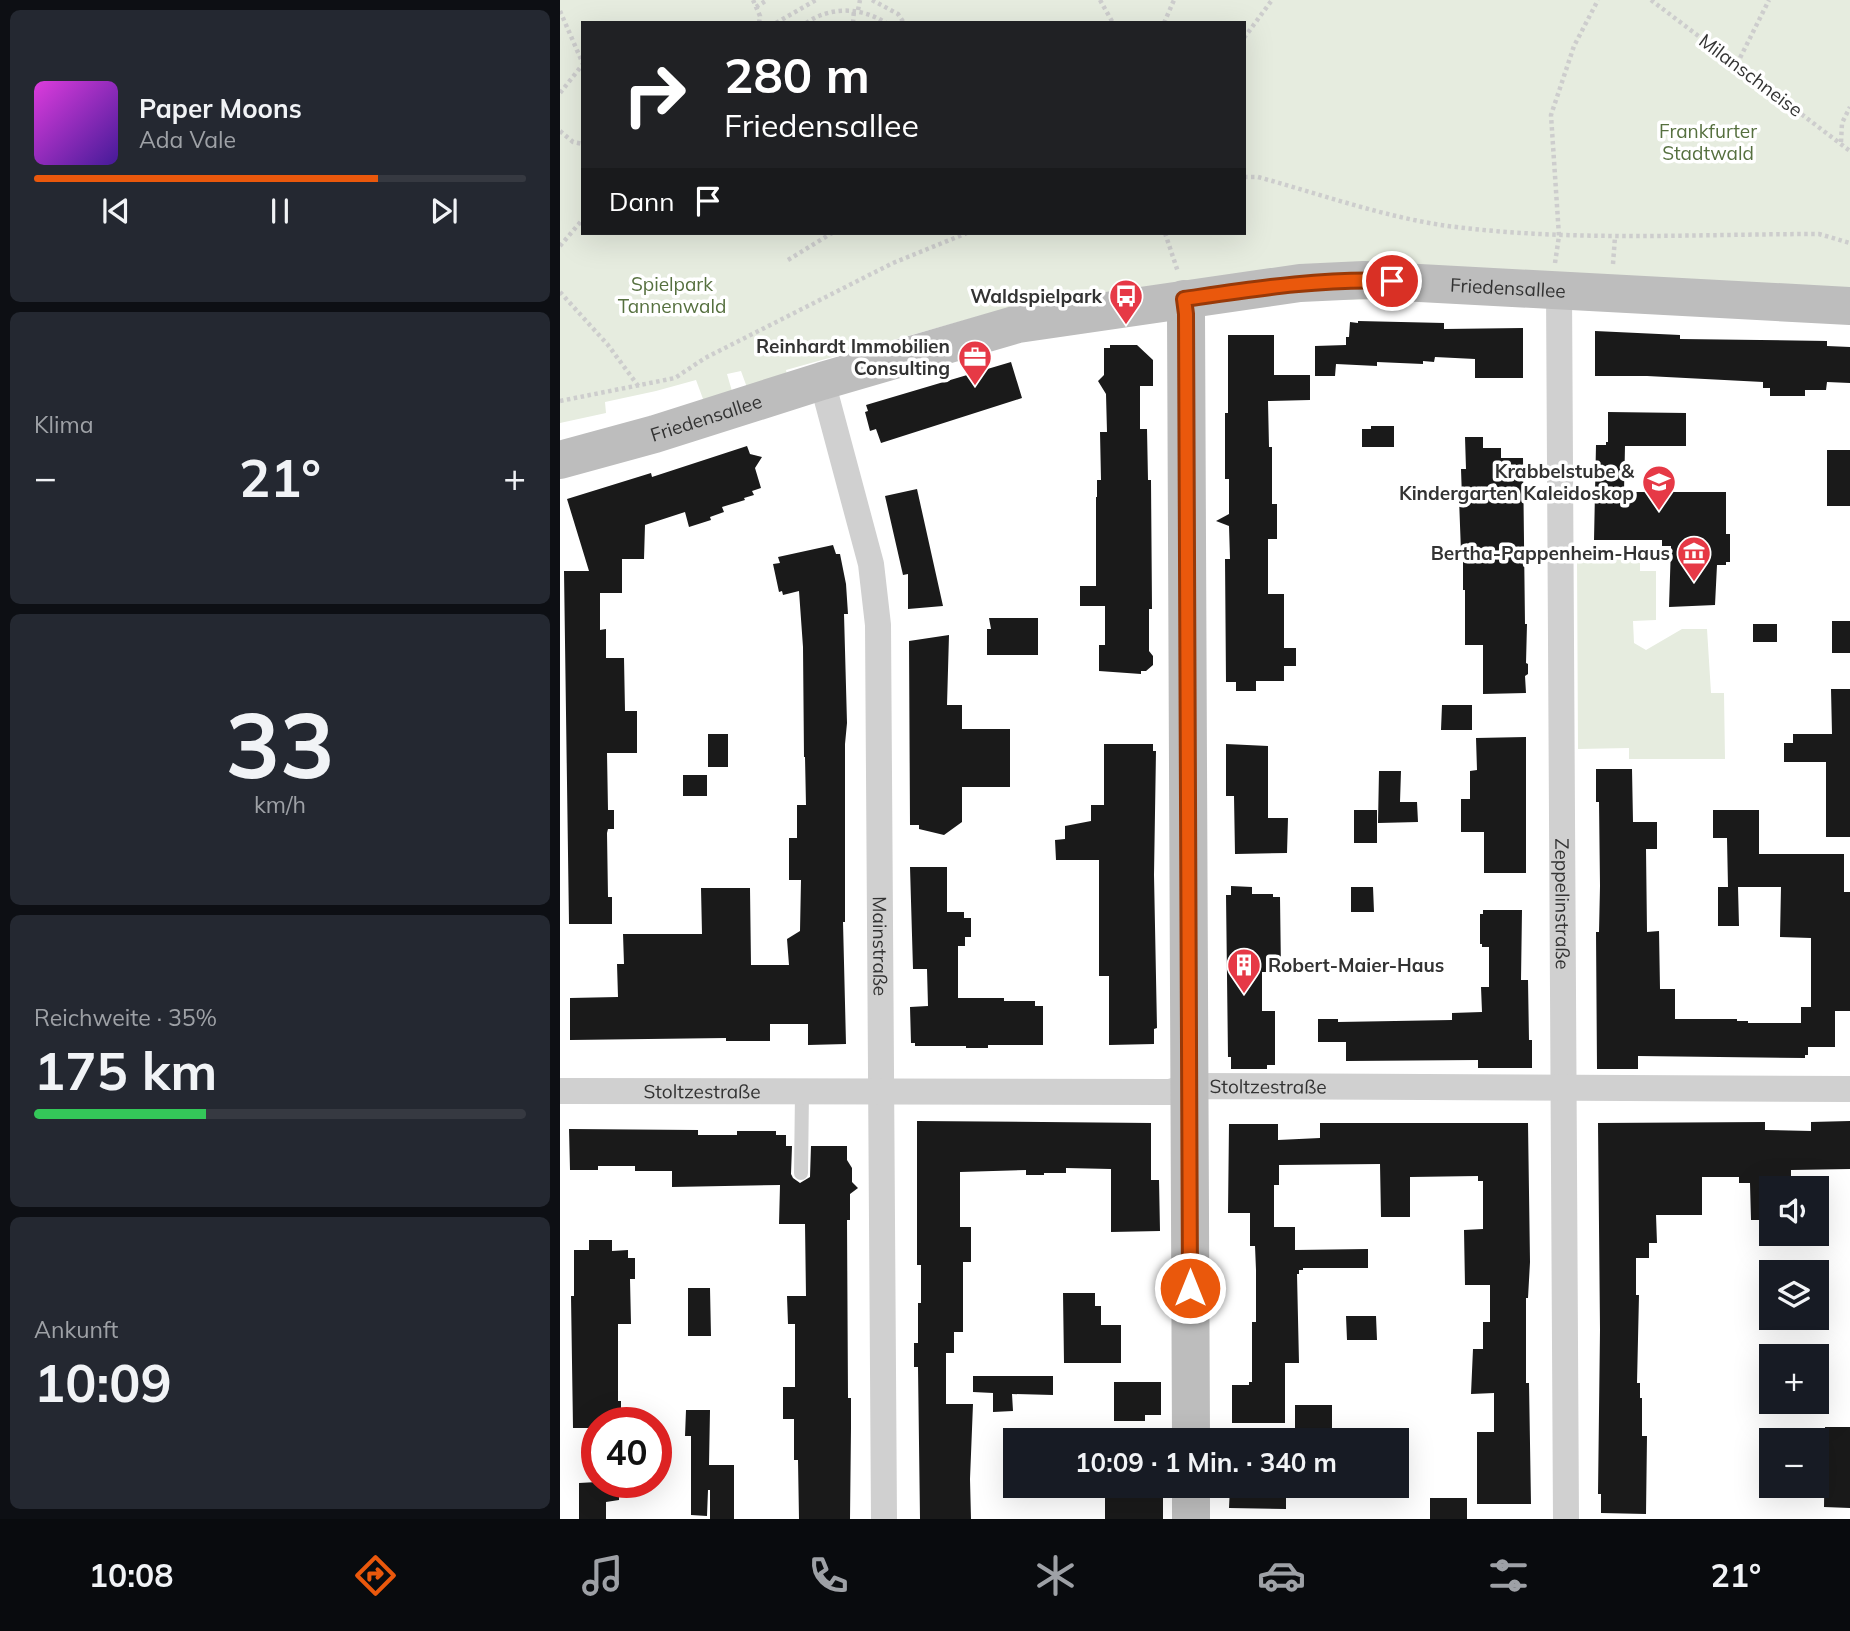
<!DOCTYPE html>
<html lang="de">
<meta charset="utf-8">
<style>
:root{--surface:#171b24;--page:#242831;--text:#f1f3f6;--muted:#9ea1a6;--line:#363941;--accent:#ea580c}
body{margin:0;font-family:Mulish,sans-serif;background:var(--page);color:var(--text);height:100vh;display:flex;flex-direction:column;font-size:26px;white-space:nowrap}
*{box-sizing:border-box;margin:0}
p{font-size:23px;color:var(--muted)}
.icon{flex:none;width:38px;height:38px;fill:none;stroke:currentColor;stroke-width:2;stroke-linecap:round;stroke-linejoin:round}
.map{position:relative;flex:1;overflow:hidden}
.drawer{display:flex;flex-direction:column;gap:10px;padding:10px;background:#0d0f14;width:560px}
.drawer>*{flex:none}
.hud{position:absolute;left:21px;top:21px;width:665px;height:214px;border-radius:0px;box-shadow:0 7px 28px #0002;background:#202124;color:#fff;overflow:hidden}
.buttons{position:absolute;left:1199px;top:1176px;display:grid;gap:14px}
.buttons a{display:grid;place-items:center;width:70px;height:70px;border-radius:0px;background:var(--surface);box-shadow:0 7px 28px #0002;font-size:35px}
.speed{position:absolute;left:21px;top:1407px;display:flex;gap:14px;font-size:35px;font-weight:700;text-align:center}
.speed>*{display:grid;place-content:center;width:91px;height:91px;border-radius:50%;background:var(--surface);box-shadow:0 7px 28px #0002;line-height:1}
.speed .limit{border:10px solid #d22;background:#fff;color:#111}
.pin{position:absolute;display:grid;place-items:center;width:60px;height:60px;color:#fff;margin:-30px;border:4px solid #fff;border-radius:50%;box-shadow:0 2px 7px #0007}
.me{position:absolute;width:77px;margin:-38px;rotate:0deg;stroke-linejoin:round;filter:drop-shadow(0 0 5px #0008)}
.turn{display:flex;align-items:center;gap:24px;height:147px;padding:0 28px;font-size:32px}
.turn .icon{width:91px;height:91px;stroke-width:2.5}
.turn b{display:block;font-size:49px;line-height:60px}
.then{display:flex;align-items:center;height:66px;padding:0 28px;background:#0003;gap:14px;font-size:26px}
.big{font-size:52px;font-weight:700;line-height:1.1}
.drawer .widget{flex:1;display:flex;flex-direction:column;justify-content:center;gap:10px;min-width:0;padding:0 24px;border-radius:10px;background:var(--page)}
.drawer .dial{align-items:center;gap:0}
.dial b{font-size:91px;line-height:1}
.song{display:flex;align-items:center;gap:21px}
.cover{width:84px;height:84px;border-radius:10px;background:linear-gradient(135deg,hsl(300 70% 55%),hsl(260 70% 35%))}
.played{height:7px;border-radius:4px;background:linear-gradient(90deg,var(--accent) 70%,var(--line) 70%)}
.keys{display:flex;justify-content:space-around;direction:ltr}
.heat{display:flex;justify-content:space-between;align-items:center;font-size:38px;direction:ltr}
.charge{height:10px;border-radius:5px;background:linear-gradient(90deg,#34c759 35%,var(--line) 0)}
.trip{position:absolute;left:443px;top:1428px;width:406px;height:70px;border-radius:0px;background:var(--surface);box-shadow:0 7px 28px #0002;font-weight:700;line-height:70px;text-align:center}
.tabs{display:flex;height:112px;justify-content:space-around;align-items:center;background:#090b0e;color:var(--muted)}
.tabs .icon{width:49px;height:49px}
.tabs .selected{color:var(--accent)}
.tabs b{font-size:32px;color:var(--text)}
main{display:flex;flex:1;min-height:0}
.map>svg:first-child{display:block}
</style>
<main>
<section class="drawer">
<div class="widget">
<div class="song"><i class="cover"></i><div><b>Paper Moons</b><p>Ada Vale</p></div></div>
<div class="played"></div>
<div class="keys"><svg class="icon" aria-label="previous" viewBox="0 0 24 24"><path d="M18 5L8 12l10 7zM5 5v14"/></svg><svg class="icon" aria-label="pause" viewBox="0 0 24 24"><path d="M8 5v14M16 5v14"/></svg><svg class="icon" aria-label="next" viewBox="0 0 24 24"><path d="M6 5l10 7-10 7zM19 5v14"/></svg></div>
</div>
<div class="widget"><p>Klima</p>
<div class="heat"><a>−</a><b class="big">21°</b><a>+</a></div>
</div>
<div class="widget dial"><b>33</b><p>km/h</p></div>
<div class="widget"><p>Reichweite · 35%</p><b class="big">175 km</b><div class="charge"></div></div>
<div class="widget"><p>Ankunft</p><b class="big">10:09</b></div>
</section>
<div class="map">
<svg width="1290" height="1519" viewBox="0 0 1290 1519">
<rect width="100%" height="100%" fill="#fff"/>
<path fill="#e6ecdf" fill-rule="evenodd" d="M0 0H1290V292L499 304 495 295 226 370 228 380 189 393 181 371 167 374 174 398 146 407 136 380 96 391 45 402 46 413 0 423ZM23 23H684V233H23Z
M1037 556H1080V571H1096V620L1073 621 1074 643 1086 650 1122 629H1147L1151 693H1164L1165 759H1069V748L1018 749 1017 558Z"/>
<path fill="#1a1a1a" d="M798 321 884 323V329L963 328V378H915V359L875 357 874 362 863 361V364L817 362V366L776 364 775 376H755V346L786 345V337H789L790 322 798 323Z
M1035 331 1120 335V339L1267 341V346L1290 347V383L1267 382 1266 390H1245V396H1210V388H1203V382L1087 376H1035Z
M668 335H714V375H750V400L708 401 709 447H712V504H717V539H708V594H724V648H736V666H724V681H696V691H676V682H666L665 559H670L669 526 656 521 669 514V479H665V413H668Z
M550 345H577L593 360V386H580V429H587L588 480H591L592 609H589V651L593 656V665L586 671H581V674L539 671V645H545V606H520V586H536V497H537V480H541L540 432H547L546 394 538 381 544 375V348H550Z
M451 362 462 398 321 443 316 429 310 431 305 412 308 411 306 405Z
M1048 412 1126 413V446H1065L1064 492H1166V534H1170V562H1166V565H1157L1155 605 1109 607 1111 546H1102V540H1034L1036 445H1046V442H1048Z
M811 426H834V447H802V429H811Z
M905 437H923V448H941V458H963L965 624H967L966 663 968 664V674L965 676 966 693 923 694V645H905V590H903V552H901L899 498H902L901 469H906Z
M187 446 190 454 202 457 195 468 201 488 192 491 194 495 184 498 185 500 162 507 164 512 150 517 151 520 129 527 125 512 85 525 84 559H62V593H40V630L46 629V658H64L65 711H77V753H47L48 810H54V829H48L47 833 48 897H52V924H9L4 571H29L7 499 91 473 92 477Z
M1267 450H1290V506H1267Z
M357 489 383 606 348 609V574L343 575 325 496Z
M273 545 276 554H280L286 584 288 614H284L287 723 285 744V922H283L286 1044 248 1045V1024H210V1041H166V1038L10 1040V998L58 997 57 964H64L63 934H142L141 888H190L191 965H229L227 939 240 931 241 880H229V838H237V805H246L245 757H244L243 647 239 591 223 595 222 591 219 592 213 564 220 563 218 557Z
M429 618H478V655H427V629H431Z
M1272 621H1290V653H1272Z
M1193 624H1217V642H1193Z
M389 635 387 705H402V729H450V787H402V822L384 835 359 829V825H350L349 641Z
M1271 689H1290V837H1266V762H1224V743H1233V734H1272Z
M882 705H912V730H881Z
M148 734H168V767H148Z
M966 737V873H924V832H901V799H910V771L917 770 916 738Z
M544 744H593V751H596L594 875 597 1028 594 1029V1044L549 1045V976H539V860H496L495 840 505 839V826L531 821V805H544Z
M666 744 708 746V818H728L727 853 675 854 674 796H666Z
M1036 769H1072L1073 822H1097V849H1086L1087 932 1099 931 1100 989H1115V1019H1177V1021H1188V1023H1241V1007H1251V938L1220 937 1221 887H1168L1167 838H1153V810H1199V854H1284V892H1290V1011H1275V1047H1248V1055H1245V1058L1078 1056V1069H1037L1036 932H1039L1040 886 1039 802H1036Z
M819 771H841L840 802H857L858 822 818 823Z
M123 775H147V796H123Z
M794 810H817V843H794Z
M350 867H387V912H404V918H411V937H405V946H398V998H444V1001H475V1006H483V1045H428V1048H406V1046H355V1043H351L350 1007 368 1006 367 969H353Z
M671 886 692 887V894H713V897H720L721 972H702V1011H715V1065H707V1069H671V1057H668L666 895H671Z
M791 887H813L814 912H791Z
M1158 887H1178L1179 926H1158Z
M923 910H962L961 980H968L969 1040H972V1068H918V1060L786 1061V1042H758V1019H778V1022L892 1020V1013L922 1012 921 987H929V947H922V944H920V914H923Z
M357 1121 591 1123V1180H599L600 1231 551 1232V1169L506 1168V1173H484V1175H466V1170L400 1172V1227H411V1262H403V1332H394V1353H386V1404H413L410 1479 411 1519H360L358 1367H354V1343H358V1303H361V1265H357Z
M1290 1121V1169L1231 1170V1188H1211V1220H1191L1190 1183H1179V1177H1142V1215H1096L1097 1243H1089V1258H1076V1295H1079L1077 1383H1080V1398H1082V1436H1087L1086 1514 1041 1513V1494H1038L1040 1329 1038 1123 1205 1122V1130L1251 1131V1122Z
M760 1123H968L970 1262 968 1298H966V1383H969L971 1504H917V1432H934V1393L911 1394 913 1349H923V1322H930V1285H905L904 1230 923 1229V1181H918V1176L850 1177V1217H821L820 1164 719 1165V1185H714V1227H735V1250L808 1249V1268H743V1270H739V1274H737L739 1363H725V1423H672V1385H689V1382H692V1322H696V1270L695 1246H690V1213H668L669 1124H718V1140L760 1138Z
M9 1129 138 1130V1135H177V1131H216V1135H226V1146H232L231 1174 233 1178 240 1183 250 1177 251 1146H287V1160L292 1168V1182L298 1188 290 1194V1220H287L288 1398H291V1428L290 1519H239L238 1460H234V1419H223V1387H235V1324H228L227 1296H246L245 1224H219L220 1185 112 1187V1171H75V1166H38V1170H10Z
M29 1240H52V1251L68 1250V1258H75V1279H70L71 1324H58V1401H61V1421L37 1423V1428H13L11 1296H14V1250H29Z
M128 1288H150L151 1336H128Z
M503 1293H535V1306H541V1325H561V1363H504Z
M786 1316H816L817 1340H787Z
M413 1376H493V1395L452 1394 453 1411 433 1412V1393L413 1392Z
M554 1382H601V1415H585V1421H554Z
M735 1405H772V1430H761V1440H735Z
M126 1410H150L149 1465H174V1519H150V1490H148L147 1516 131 1515V1436H125Z
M1265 1427H1290V1508L1264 1507Z
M37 1482H59V1500L46 1502V1519H19V1483Z
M573 1486H592V1498H603V1519H545V1498H573Z
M670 1486H726V1509L669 1508Z
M870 1498H907V1519H870Z"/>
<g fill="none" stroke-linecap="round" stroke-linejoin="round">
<path stroke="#cdcdcd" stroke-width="4.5" stroke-dasharray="3.5 3.5" stroke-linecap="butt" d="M193 0 200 16 199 23
M312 0 338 14 344 23
M540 0 553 23
M1091 0 1290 151
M196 7 207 0
M298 10 300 0
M0 11 23 64 0 93
M216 23 256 0
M246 23C271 6 301 7 326 23
M293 23 294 10
M604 23 614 0
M684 38 712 0
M1177 64 1209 0
M0 131 13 142 23 144
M1281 142 1282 123 1290 107
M684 177H698C760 194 824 217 888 226 1011 242 1135 234 1259 234L1290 243
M605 233 618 272
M0 246 23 219
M228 260 272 233
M995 263 999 236 991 115 1014 46 1038 0
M1053 264 1055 237
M0 292 48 345 79 387
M0 401 115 378 145 358 333 263 407 233"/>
<path stroke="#d0d0d0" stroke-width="14" d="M241 1173 242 1092"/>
<g stroke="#d0d0d0" stroke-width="26">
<path id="s1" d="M999 290 1006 1519"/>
<path id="s2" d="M262 381 311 564 318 625 324 1519"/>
<path id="s3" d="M0 1091 610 1092 630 1086 1290 1089"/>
</g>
<g stroke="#bdbdbd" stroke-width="38">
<path d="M624 299 626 314 631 1440"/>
<path id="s4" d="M0 460 95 434 262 381 458 324 740 283 804 280 1290 306"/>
<path d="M631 1486V1519"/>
</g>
</g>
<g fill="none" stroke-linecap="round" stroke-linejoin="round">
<g stroke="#983908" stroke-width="18">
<path id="route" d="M630 1288 626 314 624 299C693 289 761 278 832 281"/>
</g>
<use href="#route" stroke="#ea580c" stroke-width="12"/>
</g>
<defs>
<g id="bus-pin" transform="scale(1.75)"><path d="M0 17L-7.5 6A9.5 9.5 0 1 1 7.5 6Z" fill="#e63946" stroke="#fff"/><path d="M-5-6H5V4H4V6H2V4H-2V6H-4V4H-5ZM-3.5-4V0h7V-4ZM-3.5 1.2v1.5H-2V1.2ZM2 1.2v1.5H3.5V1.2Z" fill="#fff"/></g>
<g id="office-pin" transform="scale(1.75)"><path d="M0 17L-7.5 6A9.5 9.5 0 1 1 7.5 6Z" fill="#e63946" stroke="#fff"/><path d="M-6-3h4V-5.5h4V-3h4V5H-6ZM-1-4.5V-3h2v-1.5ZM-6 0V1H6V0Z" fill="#fff"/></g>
<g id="school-pin" transform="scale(1.75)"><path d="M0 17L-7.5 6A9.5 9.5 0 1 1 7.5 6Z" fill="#e63946" stroke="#fff"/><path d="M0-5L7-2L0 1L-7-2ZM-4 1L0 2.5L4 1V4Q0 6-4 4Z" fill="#fff"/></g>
<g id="museum-pin" transform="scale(1.75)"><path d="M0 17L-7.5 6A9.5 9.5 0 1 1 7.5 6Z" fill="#e63946" stroke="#fff"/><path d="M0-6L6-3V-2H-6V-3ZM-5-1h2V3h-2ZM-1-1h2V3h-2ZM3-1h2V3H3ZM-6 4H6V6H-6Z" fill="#fff"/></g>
<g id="building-pin" transform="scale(1.75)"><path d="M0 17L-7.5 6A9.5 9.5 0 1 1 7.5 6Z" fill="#e63946" stroke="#fff"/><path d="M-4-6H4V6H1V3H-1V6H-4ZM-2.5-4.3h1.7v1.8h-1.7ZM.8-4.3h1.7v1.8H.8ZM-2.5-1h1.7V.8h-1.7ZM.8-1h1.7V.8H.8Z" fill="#fff"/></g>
</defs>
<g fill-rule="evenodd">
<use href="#bus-pin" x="566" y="296"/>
<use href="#office-pin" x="415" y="357"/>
<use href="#school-pin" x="1099" y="482"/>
<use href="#museum-pin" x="1134" y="553"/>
<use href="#building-pin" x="684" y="965"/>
</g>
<g text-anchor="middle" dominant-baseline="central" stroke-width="7" stroke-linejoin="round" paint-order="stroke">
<g font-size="19" fill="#333" stroke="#fff">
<text transform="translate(1191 75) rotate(37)">Milanschneise</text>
<text stroke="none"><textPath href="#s4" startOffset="971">Friedensallee</textPath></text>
<text stroke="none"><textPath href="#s4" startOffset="152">Friedensallee</textPath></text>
<text stroke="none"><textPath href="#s1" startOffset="614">Zeppelinstraße</textPath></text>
<text stroke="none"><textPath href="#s2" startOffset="572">Mainstraße</textPath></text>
<text stroke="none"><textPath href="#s3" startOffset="709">Stoltzestraße</textPath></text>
<text stroke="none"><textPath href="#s3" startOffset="142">Stoltzestraße</textPath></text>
</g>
<g font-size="19" fill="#56703f" stroke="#fff">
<text x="1148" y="131">Frankfurter<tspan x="1148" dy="22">Stadtwald</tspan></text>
<text x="112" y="284">Spielpark<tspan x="112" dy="22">Tannenwald</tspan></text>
</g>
<g font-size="19" font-weight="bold" fill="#333" stroke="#fff" text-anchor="end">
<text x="542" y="296">Waldspielpark</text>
<text x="390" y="346">Reinhardt Immobilien<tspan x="390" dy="22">Consulting</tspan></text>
<text x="1074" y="471">Krabbelstube &amp;<tspan x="1074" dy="22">Kindergarten Kaleidoskop</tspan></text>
<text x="1110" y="553">Bertha-Pappenheim-Haus</text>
<text x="708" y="965" text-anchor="start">Robert-Maier-Haus</text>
</g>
</g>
</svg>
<div class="buttons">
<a><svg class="icon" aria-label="sound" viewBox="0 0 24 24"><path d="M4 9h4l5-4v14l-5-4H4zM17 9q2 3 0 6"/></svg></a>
<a><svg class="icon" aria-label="layers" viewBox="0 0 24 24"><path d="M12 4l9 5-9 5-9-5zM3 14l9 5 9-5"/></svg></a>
<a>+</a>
<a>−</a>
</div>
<div class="speed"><div class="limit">40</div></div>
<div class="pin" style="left:832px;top:281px;background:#d93025"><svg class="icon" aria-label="arrive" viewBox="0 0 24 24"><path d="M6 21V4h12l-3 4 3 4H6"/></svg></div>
<svg class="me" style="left:630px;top:1288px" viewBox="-20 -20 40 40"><circle r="17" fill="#ea580c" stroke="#fff" stroke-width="3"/><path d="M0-11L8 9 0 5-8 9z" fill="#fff"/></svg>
<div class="trip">10:09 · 1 Min. · 340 m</div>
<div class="hud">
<div class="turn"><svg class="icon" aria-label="right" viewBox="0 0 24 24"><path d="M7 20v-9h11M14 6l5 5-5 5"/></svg><div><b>280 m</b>Friedensallee</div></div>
<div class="then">Dann<svg class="icon" aria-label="arrive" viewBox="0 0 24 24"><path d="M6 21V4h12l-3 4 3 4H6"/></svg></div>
</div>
</div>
</main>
<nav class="tabs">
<b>10:08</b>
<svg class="icon selected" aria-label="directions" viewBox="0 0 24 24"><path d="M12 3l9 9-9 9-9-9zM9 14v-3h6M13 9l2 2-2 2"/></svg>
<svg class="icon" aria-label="music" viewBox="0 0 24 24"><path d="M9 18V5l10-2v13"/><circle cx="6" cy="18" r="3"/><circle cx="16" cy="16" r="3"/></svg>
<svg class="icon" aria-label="phone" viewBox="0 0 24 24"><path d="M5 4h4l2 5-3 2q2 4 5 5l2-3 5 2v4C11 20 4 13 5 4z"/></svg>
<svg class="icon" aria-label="climate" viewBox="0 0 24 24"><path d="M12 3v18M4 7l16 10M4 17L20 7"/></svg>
<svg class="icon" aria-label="car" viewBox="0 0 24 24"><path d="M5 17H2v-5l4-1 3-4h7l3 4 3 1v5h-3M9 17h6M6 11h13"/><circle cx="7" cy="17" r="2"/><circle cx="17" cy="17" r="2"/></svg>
<svg class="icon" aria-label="filters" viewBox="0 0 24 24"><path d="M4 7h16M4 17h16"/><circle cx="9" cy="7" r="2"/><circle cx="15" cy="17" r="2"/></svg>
<b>21°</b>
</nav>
